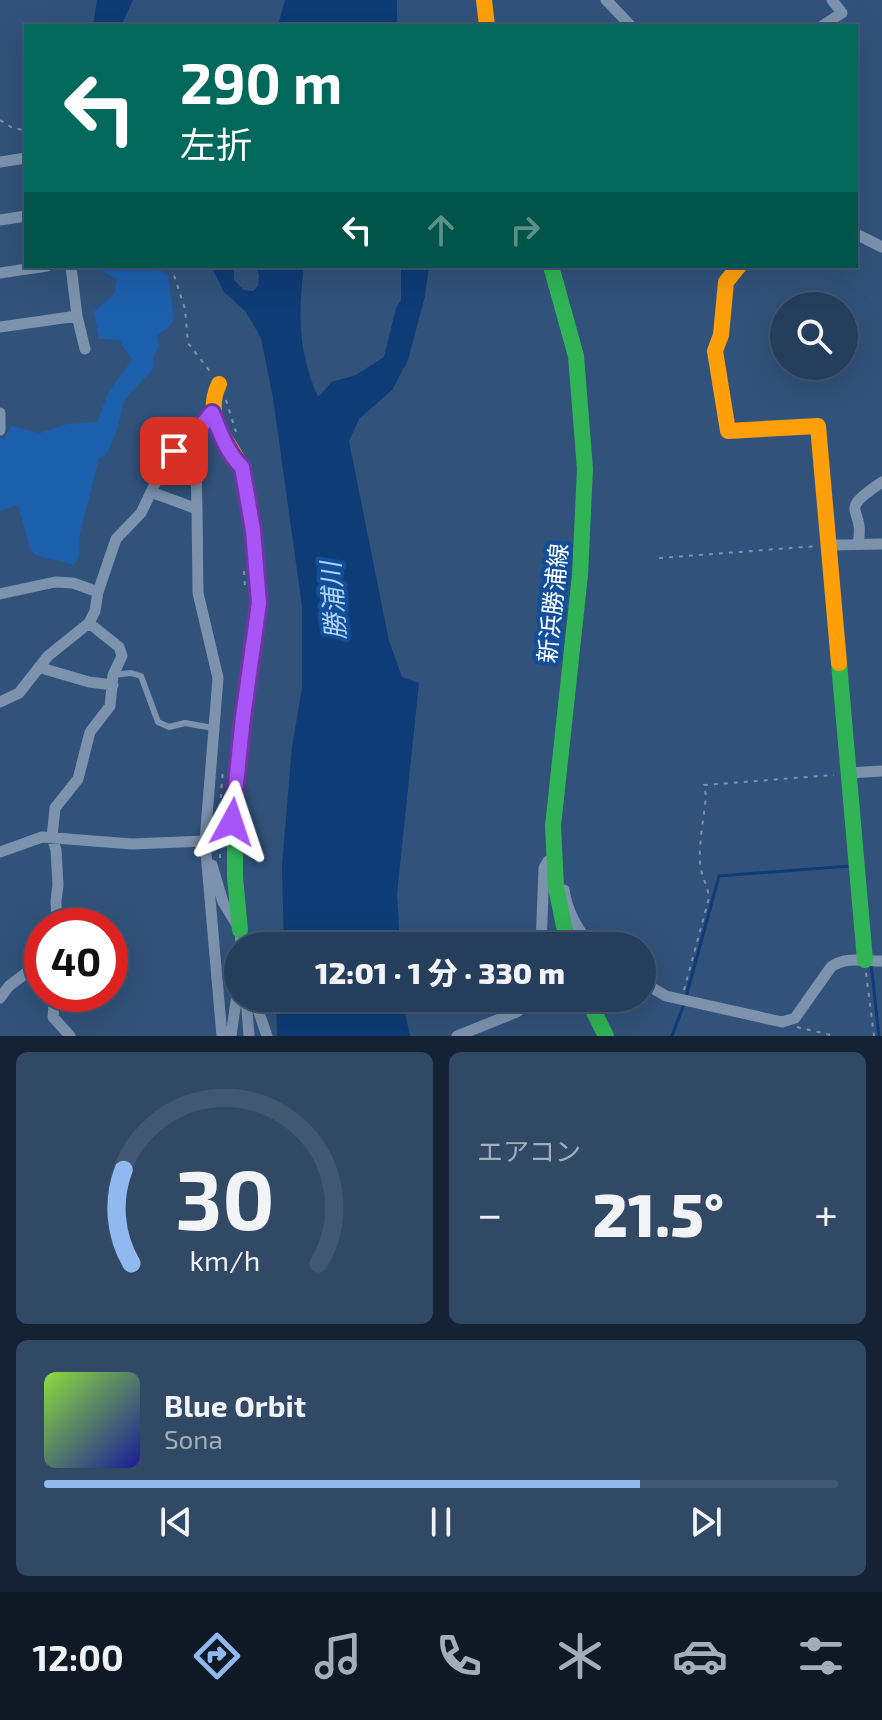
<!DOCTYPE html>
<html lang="ja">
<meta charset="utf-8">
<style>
:root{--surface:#253e5c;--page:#314965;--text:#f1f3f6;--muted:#a3aebb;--line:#425772;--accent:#90b9f0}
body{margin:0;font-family:"Exo 2","Noto Sans JP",sans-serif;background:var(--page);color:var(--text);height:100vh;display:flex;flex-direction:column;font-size:30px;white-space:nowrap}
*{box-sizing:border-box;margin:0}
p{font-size:26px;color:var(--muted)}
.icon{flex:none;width:44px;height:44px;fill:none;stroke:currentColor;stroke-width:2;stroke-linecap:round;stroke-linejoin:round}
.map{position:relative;height:1036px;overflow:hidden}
.details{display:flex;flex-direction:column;gap:16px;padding:16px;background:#142233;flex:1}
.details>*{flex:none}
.top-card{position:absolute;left:24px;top:24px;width:834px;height:244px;border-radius:0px;box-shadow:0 8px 32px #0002,0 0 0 2px var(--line);background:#00695c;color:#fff;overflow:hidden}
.tools{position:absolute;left:770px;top:292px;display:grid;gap:16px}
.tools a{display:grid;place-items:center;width:88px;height:88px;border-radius:50%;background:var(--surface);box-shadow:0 8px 32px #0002,0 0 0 2px var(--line);font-size:40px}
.speed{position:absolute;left:24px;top:908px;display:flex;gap:16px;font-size:40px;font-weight:700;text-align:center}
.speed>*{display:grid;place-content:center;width:104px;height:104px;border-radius:50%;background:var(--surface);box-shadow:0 8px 32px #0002,0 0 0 2px var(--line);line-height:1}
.speed .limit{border:12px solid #d22;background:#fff;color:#111}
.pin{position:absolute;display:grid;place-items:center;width:68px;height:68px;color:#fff;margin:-34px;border-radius:16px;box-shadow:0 4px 12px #0006}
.me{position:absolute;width:88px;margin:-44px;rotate:5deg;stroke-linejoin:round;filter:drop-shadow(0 0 6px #0008)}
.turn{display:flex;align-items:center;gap:28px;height:168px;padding:0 24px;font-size:36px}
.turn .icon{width:104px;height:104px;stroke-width:2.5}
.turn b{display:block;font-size:56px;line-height:68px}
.lanes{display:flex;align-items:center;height:76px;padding:0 24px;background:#0003;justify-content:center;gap:40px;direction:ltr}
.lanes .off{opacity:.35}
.big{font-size:60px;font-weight:800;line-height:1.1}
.details .widget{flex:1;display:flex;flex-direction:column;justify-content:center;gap:12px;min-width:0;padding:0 28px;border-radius:12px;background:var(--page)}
.details .dial{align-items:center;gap:0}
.dial svg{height:208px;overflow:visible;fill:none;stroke:var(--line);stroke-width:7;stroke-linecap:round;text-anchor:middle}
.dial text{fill:var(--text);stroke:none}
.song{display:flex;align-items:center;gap:24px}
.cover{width:96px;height:96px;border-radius:12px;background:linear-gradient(135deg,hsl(90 70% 55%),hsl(240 70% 35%))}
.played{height:8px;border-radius:4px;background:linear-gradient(90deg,var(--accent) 75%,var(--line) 75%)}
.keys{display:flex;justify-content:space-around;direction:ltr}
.heat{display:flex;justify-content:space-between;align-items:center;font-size:44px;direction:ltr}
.details .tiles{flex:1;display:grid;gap:16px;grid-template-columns:1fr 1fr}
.widget:last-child{grid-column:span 2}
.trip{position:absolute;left:224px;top:932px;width:432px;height:80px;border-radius:40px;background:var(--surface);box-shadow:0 8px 32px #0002,0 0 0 2px var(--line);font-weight:800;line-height:80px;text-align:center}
.tab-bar{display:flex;height:128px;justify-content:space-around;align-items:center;background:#0f1925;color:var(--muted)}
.tab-bar .icon{width:56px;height:56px}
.tab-bar .selected{color:var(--accent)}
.tab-bar b{font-size:36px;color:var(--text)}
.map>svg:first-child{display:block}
</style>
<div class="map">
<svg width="882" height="1036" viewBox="0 0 882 1036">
<rect width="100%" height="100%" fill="#31527b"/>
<path fill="#1c5fac" d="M104 266H154L168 276 174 319 168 328 157 335 159 347 153 357V369L124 400 118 428 106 455 99 459 79 537V556L74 565 36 555 30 549 18 505 0 511V439L5 438 11 426 40 433 67 424 97 422 108 393 132 360 119 340 99 339 94 312 115 293 117 280 103 271Z"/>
<path fill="#0e3c76" d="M97 0H133L121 26H93Z
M285 0H397V26H278Z
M211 266H234V280L244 290 253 291 258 286 259 275 256 266H304C298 315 298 351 318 397L332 382 356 375 384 357 396 308 401 300V266H429L425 296 408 360 392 390 359 419 349 441 389 641 402 677 419 683 397 894 400 946H284L282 865 292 747 302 688V606L273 398 261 338 246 312 224 292Z
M276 998H402L410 1036H277Z"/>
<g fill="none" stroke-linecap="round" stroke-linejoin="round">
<path stroke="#0e3c76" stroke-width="3" d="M871 964 879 1036
M686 997 719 876 850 866
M672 1036 684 1004"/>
<path stroke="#7c92ad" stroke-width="2" stroke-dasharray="4 6" stroke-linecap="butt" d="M0 120 11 127 26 131
M171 266 185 309 188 343 212 374
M226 400 236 432
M659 558 817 546
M244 571 245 588
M220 858V807L223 769
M866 973 874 1036
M234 977V956
M684 990 709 898C708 885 700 875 700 861 699 840 704 817 706 796L704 785 834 775
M797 1027 835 1036"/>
<path stroke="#7c92ad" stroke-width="6" d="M113 675 131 673 141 676 158 722 169 727 185 723 213 728"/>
<path stroke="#7c92ad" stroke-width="11" d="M606 0 631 26
M822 26 842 13 832 0
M0 162 26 158
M0 220 26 216
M856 234 882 247
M71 266 77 316
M0 273 47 266
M0 327 77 316 85 349
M0 413V430
M151 492 197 509 196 470 199 440 195 434
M197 509 198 593 218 678 205 841 222 1036
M858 543C866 505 834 514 882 482
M830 545 882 544
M0 594 55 582 73 583 98 592 116 539 141 513 166 461 195 434 212 413
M41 668 89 682 113 685
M0 702 19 693 48 656 89 623 95 611 98 592
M849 773 882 771
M0 852 42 837 132 844 205 841
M212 865 223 902 240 930 241 946
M564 890C567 911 578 930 591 946
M57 926 56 901 58 885 56 850 52 837 55 808 78 779 90 732 110 706 113 675 122 656 119 647 89 623
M541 946 544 868 548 861 557 862
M642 982 666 996 782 1022 795 1018 831 967C846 956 864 961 882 961
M55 994 53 1017 70 1036
M0 998 9 986 42 961
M246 998 249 1036
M254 998 267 1036
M231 1036 238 987
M457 1036 517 1012 532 998"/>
<path stroke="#30b455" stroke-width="16" d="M551 266 576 356 585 469 580 575 553 826 556 887 568 946
M839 663 865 960
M235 801V877L240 930
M587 998 606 1036"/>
<path stroke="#ff9f0a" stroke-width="16" d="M484 0 487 26
M739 266 726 282 721 335 715 351 728 431 818 426 839 663
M219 384C199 427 241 445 246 485 251 523 259 562 259 601 258 633 251 665 246 698 240 732 237 767 235 801"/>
</g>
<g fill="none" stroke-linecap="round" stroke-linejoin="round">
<g stroke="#6d37a1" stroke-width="20">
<path id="route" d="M174 451 195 434 212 413C219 430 228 455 242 467L253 530 259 603 243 717 232 822"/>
</g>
<use href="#route" stroke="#a855f7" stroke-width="14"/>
</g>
<g text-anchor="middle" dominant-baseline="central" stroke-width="8" stroke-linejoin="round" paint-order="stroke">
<g font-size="24" fill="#fff" stroke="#124f9a">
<text transform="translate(552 603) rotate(-84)">新浜勝浦線</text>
</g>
<g font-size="26" font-style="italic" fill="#b1d4fa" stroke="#124f9a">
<text transform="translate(332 601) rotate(-94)">勝浦川</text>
</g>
</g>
</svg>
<div class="tools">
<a><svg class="icon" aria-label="search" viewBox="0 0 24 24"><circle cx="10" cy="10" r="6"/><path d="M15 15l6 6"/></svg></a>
</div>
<div class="speed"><div class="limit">40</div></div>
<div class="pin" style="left:174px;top:451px;background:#d93025"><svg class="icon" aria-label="arrive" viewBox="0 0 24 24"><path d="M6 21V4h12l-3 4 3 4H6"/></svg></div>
<svg class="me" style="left:232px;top:822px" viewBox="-20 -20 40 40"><path d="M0-17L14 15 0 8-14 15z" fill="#a855f7" stroke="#fff" stroke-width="4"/></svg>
<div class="trip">12:01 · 1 分 · 330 m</div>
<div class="top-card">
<div class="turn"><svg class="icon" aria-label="left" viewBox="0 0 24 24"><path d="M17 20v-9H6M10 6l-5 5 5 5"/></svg><div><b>290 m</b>左折</div></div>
<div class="lanes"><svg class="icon" aria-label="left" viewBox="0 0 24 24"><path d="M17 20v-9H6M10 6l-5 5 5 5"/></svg><svg class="icon off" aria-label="ahead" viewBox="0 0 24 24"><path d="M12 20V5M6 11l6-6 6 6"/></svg><svg class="icon off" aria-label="right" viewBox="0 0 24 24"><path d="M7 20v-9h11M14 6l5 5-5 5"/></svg></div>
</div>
</div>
<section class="details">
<div class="tiles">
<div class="widget dial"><svg viewBox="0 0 100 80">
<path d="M14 69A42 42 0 1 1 86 69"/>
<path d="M14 69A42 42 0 0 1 11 33" stroke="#90b9f0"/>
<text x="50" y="56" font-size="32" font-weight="700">30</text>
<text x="50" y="72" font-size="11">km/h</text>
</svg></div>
<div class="widget"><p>エアコン</p>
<div class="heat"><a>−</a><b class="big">21.5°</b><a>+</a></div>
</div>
<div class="widget">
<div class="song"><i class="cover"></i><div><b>Blue Orbit</b><p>Sona</p></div></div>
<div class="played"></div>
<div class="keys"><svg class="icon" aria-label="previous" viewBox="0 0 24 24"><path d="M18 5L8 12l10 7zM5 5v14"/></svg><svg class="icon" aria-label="pause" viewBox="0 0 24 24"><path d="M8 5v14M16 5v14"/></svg><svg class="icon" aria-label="next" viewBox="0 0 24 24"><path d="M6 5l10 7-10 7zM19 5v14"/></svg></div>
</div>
</div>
</section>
<nav class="tab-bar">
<b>12:00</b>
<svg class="icon selected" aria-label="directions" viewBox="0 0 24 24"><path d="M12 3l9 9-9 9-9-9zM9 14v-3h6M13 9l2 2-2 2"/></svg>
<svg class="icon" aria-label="music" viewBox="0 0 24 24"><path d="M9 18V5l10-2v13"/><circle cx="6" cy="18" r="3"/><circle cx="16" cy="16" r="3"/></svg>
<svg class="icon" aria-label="phone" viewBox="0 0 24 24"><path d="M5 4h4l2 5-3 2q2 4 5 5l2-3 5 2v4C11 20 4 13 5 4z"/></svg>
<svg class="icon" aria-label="climate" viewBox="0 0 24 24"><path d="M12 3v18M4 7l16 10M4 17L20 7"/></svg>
<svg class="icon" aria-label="car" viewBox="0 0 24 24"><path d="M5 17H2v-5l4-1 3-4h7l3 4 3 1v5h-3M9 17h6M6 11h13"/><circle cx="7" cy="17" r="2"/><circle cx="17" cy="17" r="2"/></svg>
<svg class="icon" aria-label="filters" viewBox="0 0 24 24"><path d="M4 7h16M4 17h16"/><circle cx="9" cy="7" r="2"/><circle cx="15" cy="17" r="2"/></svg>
</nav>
